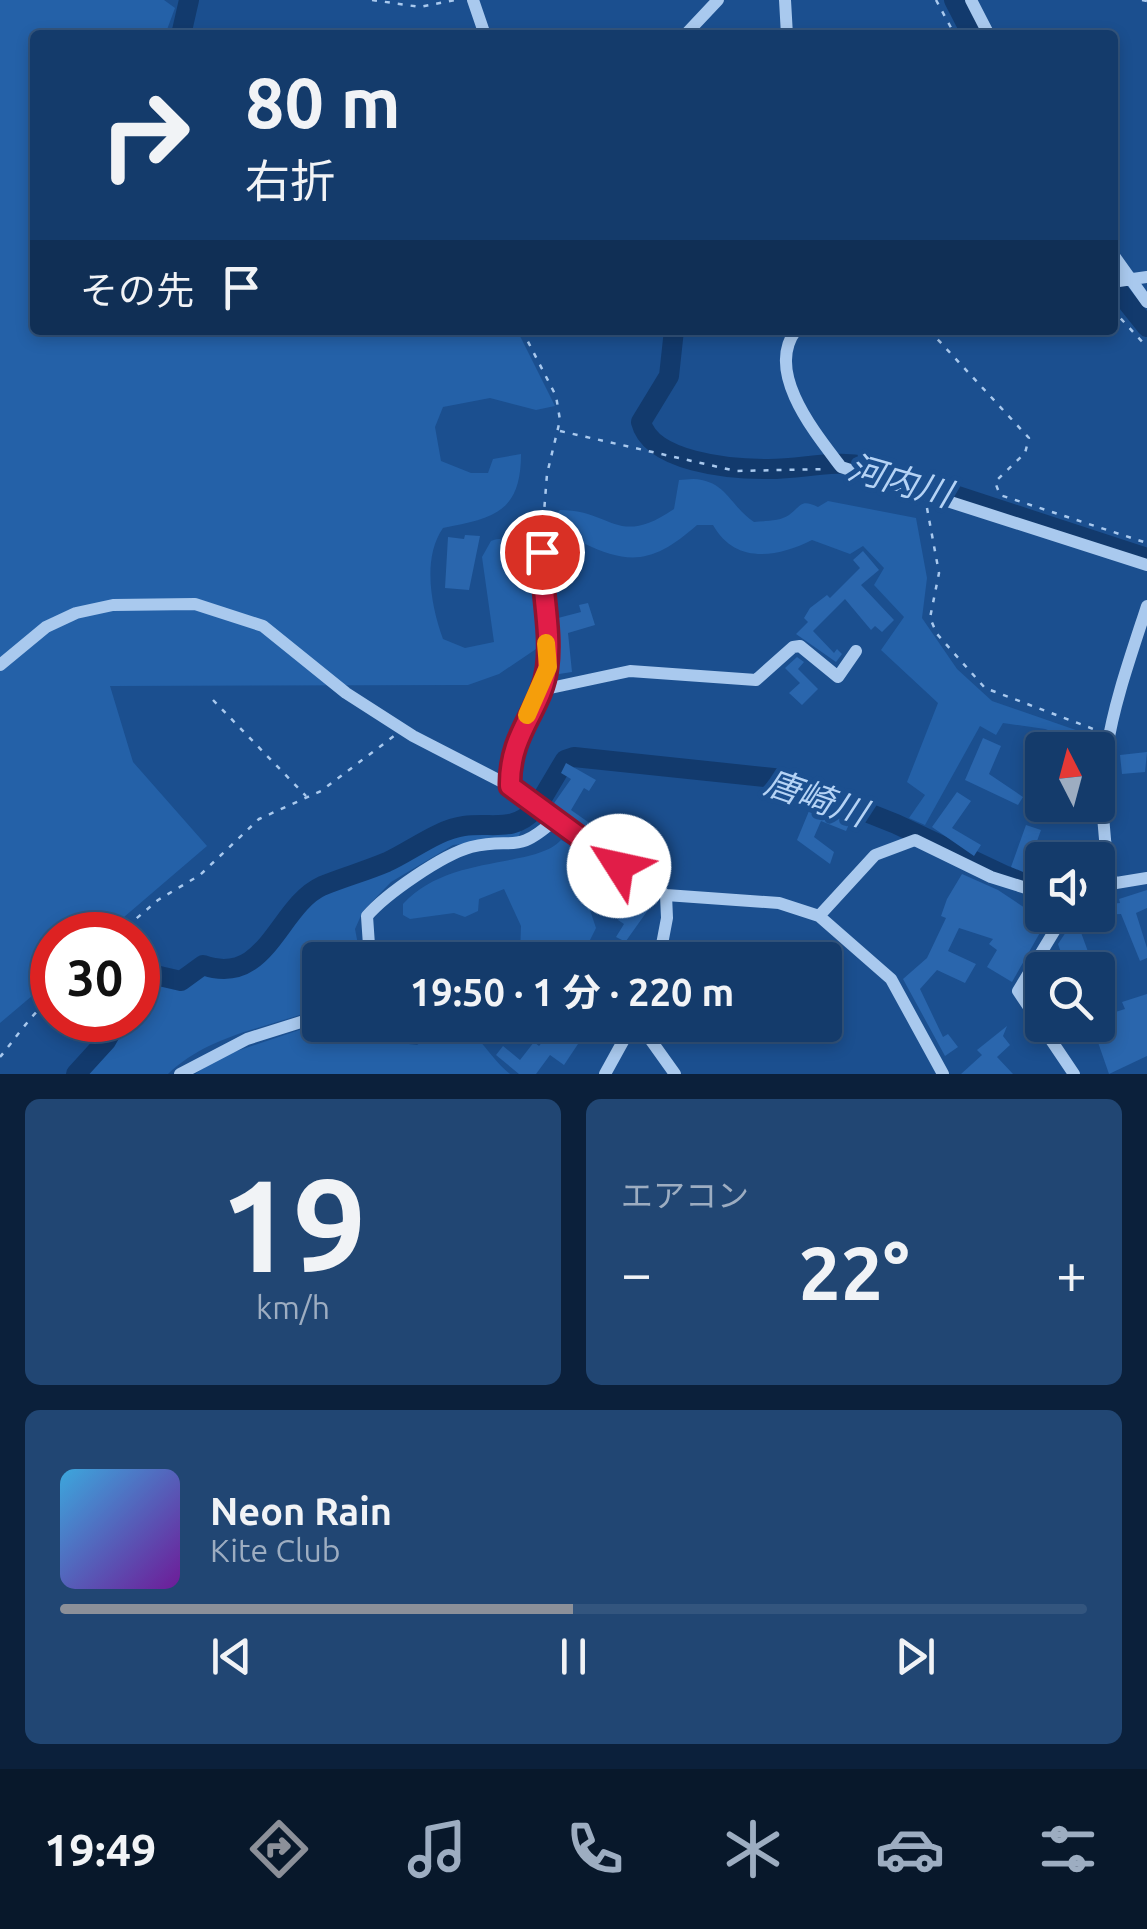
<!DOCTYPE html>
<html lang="ja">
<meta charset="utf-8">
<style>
:root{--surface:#143b6b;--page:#214673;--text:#f1f3f6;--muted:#9dadc1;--line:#33557e;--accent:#8c9099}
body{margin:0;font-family:Ubuntu,"Noto Sans JP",sans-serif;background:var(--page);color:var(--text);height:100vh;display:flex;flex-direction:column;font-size:38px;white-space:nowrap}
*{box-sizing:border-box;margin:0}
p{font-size:32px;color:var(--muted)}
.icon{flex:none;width:55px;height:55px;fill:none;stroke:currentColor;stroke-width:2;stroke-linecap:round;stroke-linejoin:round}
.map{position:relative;height:1074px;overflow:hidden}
.drawer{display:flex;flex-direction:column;gap:25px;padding:25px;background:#0b203b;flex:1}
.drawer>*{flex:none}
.banner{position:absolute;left:30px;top:30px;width:1088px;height:305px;border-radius:10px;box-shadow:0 5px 15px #0003,0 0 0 2px var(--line);background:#143b6b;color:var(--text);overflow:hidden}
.needle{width:65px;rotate:354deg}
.controls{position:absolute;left:1025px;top:732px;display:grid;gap:20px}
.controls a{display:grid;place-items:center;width:90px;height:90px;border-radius:10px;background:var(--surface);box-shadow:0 5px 15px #0003,0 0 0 2px var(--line);font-size:50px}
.speed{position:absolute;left:30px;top:912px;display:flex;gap:20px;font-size:50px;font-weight:700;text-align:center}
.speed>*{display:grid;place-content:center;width:130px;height:130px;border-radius:50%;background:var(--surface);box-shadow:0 5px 15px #0003,0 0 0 2px var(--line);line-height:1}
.speed .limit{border:15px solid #d22;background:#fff;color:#111}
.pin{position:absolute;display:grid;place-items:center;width:85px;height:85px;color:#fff;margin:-42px;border:5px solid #fff;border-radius:50%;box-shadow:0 2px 10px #0007}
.me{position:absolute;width:110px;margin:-55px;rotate:305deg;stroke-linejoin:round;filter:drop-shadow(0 0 8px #0008)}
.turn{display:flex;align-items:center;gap:35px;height:210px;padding:0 50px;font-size:45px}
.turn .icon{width:130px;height:130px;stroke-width:2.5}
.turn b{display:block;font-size:70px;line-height:85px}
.then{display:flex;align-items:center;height:95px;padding:0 50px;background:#0003;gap:20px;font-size:38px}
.big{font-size:75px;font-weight:700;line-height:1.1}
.drawer .widget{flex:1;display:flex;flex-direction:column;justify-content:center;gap:15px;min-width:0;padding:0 35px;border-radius:15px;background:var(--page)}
.drawer .dial{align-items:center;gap:0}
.dial b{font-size:130px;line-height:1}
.song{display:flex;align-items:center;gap:30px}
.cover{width:120px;height:120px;border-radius:15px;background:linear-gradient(135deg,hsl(200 70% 55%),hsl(280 70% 35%))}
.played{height:10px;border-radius:5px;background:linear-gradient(90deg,var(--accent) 50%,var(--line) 50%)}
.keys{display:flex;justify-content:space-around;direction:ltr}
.heat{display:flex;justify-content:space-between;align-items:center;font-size:55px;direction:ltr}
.drawer .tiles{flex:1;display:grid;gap:25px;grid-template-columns:1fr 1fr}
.widget:last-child{grid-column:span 2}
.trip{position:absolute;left:302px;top:942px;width:540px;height:100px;border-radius:10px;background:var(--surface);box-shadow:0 5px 15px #0003,0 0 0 2px var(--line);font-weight:700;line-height:100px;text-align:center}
.tabs{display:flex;height:160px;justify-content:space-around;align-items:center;background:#08182b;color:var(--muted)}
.tabs .icon{width:70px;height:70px}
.tabs .current{color:var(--accent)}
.tabs b{font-size:45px;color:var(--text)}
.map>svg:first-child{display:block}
</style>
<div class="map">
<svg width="1147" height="1074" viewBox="0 0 1147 1074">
<rect width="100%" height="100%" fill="#1b4f8f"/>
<path fill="#2461a8" d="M0 0H164L175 8 165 35H35V330H517L555 406 536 410 490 398 443 407 435 427 441 461 471 473H488L493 459 521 454C521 513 493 518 443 528 422 558 431 606 443 639L465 648 494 642 482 557 491 541C536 523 539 620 539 647L499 674 468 685 110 686 133 762 207 846 103 935H52V979L0 1023Z
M693 479C726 480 730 506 754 522 765 521 781 521 789 515 802 505 801 499 818 507L828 501 916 518 927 578 922 618 957 669 992 701 1096 737 1095 746 1045 729 1003 723 996 735 980 726 925 825 909 818 925 795 907 782 938 703 881 650 904 617 874 585 884 568 863 546 850 554 812 540C776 558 735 564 713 525H697C656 561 632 567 583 543 569 537 558 536 548 525L560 510C612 510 617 548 674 509L679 480Z
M522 828 518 838 453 845 391 882 363 911 355 929 361 960H320V1008C267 1028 210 1034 168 1074H82L109 1043 122 1020H138V994L156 979 184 984 202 968C269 983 275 924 317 893 335 880 362 876 382 867 430 847 467 822 522 828Z
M561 840 580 850 582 864 600 892 589 907 596 928 589 942 604 960H513L520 955 521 926 504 889 479 899 478 911 465 917 454 913 410 919 403 915V904C449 853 535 869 561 840Z
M320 1023 383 1025 400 1043 417 1045 442 1028 462 1025C482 1038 491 1059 510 1074H195L219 1057Z"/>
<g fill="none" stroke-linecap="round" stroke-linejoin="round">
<path stroke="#123a6d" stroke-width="20" d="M954 0 972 35
M181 35 189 0
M1112 283 1147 327
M674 330 669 376 641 422C651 462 730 469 765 469 801 470 832 459 866 466L1147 558
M540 802 565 760 574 757 783 779 896 824 1006 876 1042 886
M138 992 155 975 181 981 203 965C267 988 278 906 322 886 344 877 366 871 387 862 411 851 439 829 464 826 493 822 513 833 535 809
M76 1074 106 1041 118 1020"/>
</g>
<path fill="#2a66ad" d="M465 535 480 536 469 590 445 588 448 537 464 539Z
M863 551 879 570 861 585 894 620 882 632 875 626 871 630 845 599 813 631 834 653 837 649 842 654 836 662 796 634 808 622 804 618 810 608 827 595 830 598 860 568 853 560Z
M588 603 595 625 568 633 572 672 559 674 558 618 581 612 579 605Z
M797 657 804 662 798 669 818 689 802 705 789 693 800 683 785 668Z
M983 738 1001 746 989 774 1023 797 1018 805 965 780Z
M1147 752 1145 772 1122 774 1120 755Z
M566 763 596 780 589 791 584 788 571 810 598 829 593 837 552 806 571 779 561 773Z
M957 792 971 801 952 828 981 845 974 856 932 827Z
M819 807 850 822 846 831 821 821 814 837 834 852 830 864 797 840 809 811 816 814Z
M1026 825 1041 830 1029 863 1042 868V880L1011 867Z
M962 874 998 890 1046 922 1012 982 987 967 997 950 989 944 993 939 959 928 948 951 976 964 965 983 937 970 920 989 943 1037 948 1034 958 1047 945 1056 903 979 927 958 946 918 941 916 947 899Z
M1147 890V908L1136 913 1147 948V958L1140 961 1121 914 1098 915V905L1120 903 1119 899Z
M632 900 648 910 626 941 650 954 649 960H630L617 952 624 941 616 937 624 924 618 920Z
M1079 927 1094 968 1067 970 1058 944 1066 932Z
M1147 994V1056L1109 1074 1092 1025 1111 1020 1109 1014 1125 1009 1122 1002Z
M557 1025H569L566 1028 582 1038 564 1065 550 1055 536 1074H519L496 1055 503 1046 520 1060 534 1042 539 1046Z
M1007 1026 1003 1036 1010 1045 997 1057 1013 1074H961L982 1055 977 1050Z"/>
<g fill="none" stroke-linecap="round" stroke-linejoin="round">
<path stroke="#a9c9ee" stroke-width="2.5" stroke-dasharray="5 8" stroke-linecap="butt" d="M372 0 420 7 455 0
M936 0 955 35
M1142 0 1147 1
M1112 309 1147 347
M522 330 556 396 560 420 547 474 542 538
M929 330 1029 438 1025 453 995 482 1000 495 1147 543
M560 431 736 471 828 469
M927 508 939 573 930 618 937 634 985 688 1096 730
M213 700 306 796
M117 935 158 900 200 875 259 819 321 791 394 736
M0 1057C12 1043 38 1005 52 999"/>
<path stroke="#a9c9ee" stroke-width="12" d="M473 0 485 35
M785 0 787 35
M971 0 989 35
M685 35 718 0
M1112 253 1147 302
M1112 282 1147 277
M796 330C764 372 816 434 841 467L1147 565
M0 665 46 627 76 613 113 605 195 604 263 626 346 693 413 736 510 786 596 852 666 895 779 903 819 916 891 979 943 1074
M541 690 630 671 756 680 793 647 800 646 838 677 856 651
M510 786C509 733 542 710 547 668 552 631 541 589 542 551
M1112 881C1088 774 1114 707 1147 606
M1098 886 1147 878
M1064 915 1018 991 1074 1074
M819 916 875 855 915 840 991 877 1042 893
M370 960 367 916C386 894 442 855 471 847 516 836 513 857 556 819
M659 960 667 918 666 895
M640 1025 675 1074
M180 1074 247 1039 320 1016
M605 1074 632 1025"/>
</g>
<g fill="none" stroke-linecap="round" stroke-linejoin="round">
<g stroke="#92132f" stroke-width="25">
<path id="route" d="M542 552C541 589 552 631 547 668 542 710 509 732 510 786L619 866"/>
</g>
<use href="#route" stroke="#e11d48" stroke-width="18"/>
<path stroke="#f59e0b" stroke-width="18" d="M527 715 548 667 546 643"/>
</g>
<g text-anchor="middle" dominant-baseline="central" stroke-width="10" stroke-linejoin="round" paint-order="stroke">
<g font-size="35" font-style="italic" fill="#b5d3f5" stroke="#1b4f8f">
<text transform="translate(900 480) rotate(16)">河内川</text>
<text transform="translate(816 797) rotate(19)">唐崎川</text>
</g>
</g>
</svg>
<div class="controls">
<a><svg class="needle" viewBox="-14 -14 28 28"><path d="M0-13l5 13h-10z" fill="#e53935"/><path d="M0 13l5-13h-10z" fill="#9dadc1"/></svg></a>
<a><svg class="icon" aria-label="sound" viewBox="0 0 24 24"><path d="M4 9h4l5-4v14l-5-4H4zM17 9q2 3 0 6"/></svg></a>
<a><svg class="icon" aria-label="search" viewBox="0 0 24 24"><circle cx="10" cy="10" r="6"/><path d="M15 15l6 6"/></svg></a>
</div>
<div class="speed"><div class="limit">30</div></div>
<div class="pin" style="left:542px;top:552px;background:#d93025"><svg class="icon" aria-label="arrive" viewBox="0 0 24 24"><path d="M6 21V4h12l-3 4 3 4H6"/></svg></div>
<svg class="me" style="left:619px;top:866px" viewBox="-20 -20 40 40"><circle r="19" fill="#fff"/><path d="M0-13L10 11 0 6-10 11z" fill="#e11d48"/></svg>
<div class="trip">19:50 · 1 分 · 220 m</div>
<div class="banner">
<div class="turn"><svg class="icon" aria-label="right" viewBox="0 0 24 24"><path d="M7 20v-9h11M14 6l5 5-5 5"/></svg><div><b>80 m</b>右折</div></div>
<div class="then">その先<svg class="icon" aria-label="arrive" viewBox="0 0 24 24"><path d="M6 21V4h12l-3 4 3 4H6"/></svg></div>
</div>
</div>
<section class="drawer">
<div class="tiles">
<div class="widget dial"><b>19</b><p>km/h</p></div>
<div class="widget"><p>エアコン</p>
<div class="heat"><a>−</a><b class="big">22°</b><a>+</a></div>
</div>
<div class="widget">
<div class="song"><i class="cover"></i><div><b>Neon Rain</b><p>Kite Club</p></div></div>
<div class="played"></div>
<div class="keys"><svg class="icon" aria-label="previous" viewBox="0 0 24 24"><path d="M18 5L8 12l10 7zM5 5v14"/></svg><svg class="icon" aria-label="pause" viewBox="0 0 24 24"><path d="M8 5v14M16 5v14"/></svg><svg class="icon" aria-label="next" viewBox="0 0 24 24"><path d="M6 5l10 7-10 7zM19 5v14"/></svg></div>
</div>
</div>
</section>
<nav class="tabs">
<b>19:49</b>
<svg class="icon current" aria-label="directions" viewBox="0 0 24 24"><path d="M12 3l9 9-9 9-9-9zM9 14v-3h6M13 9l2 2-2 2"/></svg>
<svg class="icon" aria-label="music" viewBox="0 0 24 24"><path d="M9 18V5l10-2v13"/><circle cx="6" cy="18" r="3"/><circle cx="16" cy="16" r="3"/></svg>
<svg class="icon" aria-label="phone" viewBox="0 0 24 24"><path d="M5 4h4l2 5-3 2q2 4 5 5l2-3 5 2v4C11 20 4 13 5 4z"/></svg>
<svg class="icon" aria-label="climate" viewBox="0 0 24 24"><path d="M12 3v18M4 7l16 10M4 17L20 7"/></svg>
<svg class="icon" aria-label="car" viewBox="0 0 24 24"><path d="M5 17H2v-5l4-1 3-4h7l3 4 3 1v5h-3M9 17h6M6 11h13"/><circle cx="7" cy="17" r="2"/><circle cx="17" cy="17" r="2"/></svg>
<svg class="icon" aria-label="filters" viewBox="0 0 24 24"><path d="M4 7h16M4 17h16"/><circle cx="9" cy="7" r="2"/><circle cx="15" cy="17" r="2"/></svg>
</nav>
